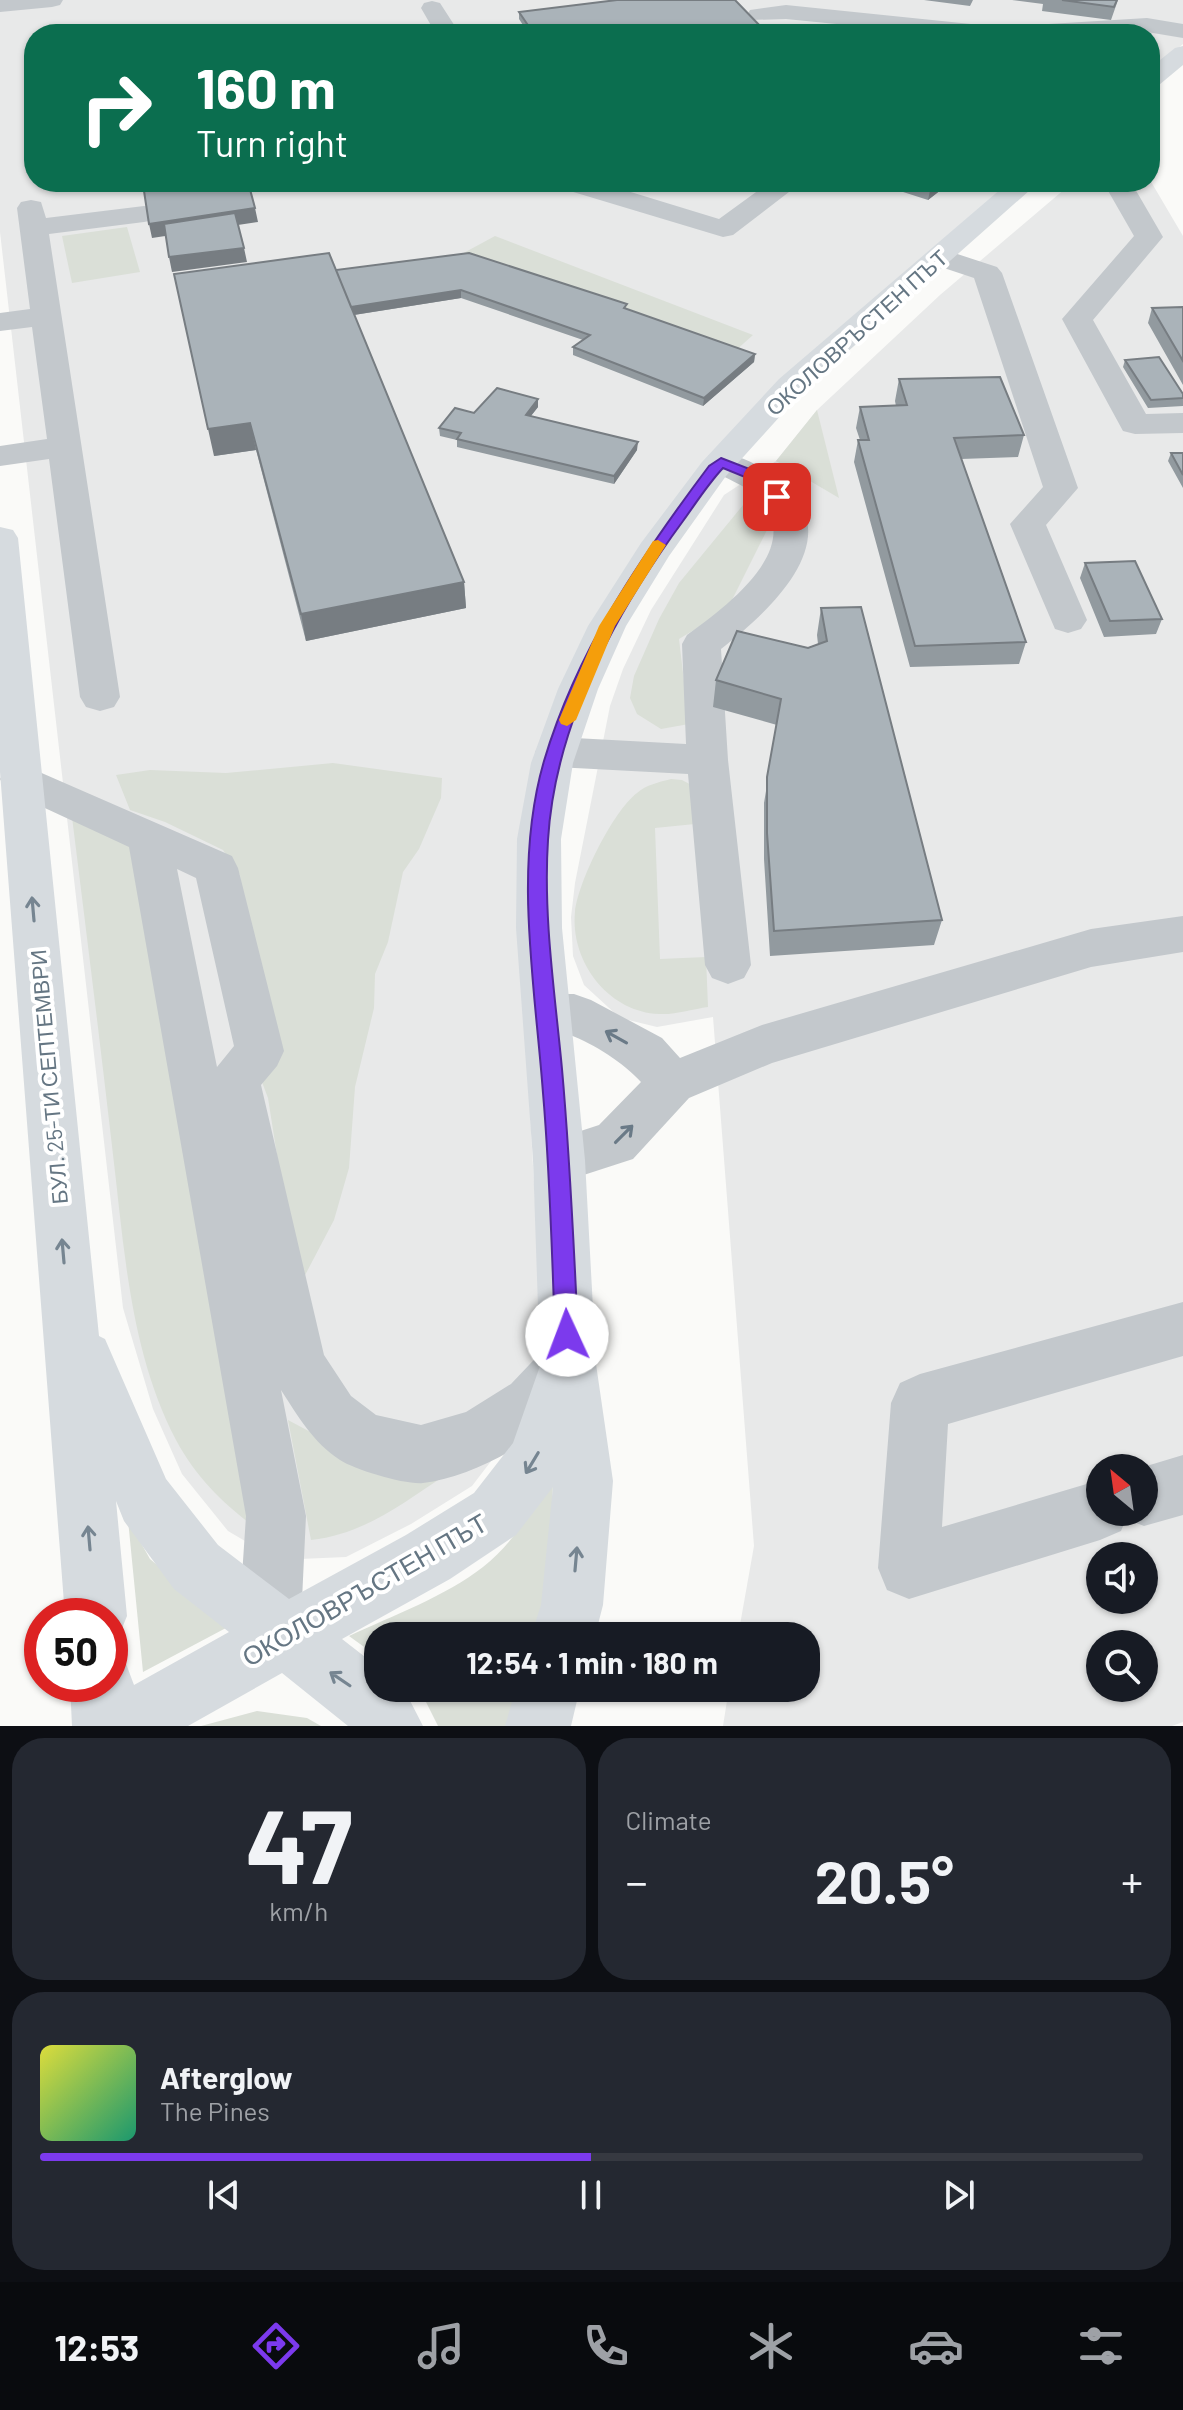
<!DOCTYPE html>
<meta charset="utf-8">
<style>
:root{--surface:#171b24;--page:#242831;--text:#f1f3f6;--muted:#9ea1a6;--line:#363941;--accent:#7c3aed}
body{margin:0;font-family:Barlow,sans-serif;background:var(--page);color:var(--text);height:100vh;display:flex;flex-direction:column;font-size:30px;white-space:nowrap}
*{box-sizing:border-box;margin:0}
p{font-size:26px;color:var(--muted)}
.icon{flex:none;width:44px;height:44px;fill:none;stroke:currentColor;stroke-width:2;stroke-linecap:round;stroke-linejoin:round}
.map{position:relative;height:1726px;overflow:hidden}
.side{display:flex;flex-direction:column;gap:12px;padding:12px;background:#0d0f14;flex:1}
.side>*{flex:none}
.top-card{position:absolute;left:24px;top:24px;width:1136px;height:168px;border-radius:32px;box-shadow:0 2px 6px #0004;background:#0b6e4f;color:#fff;overflow:hidden}
.needle{width:52px;rotate:331deg}
.fabs{position:absolute;left:1086px;top:1454px;display:grid;gap:16px}
.fabs a{display:grid;place-items:center;width:72px;height:72px;border-radius:50%;background:var(--surface);box-shadow:0 2px 6px #0004;font-size:40px}
.speed{position:absolute;left:24px;top:1598px;display:flex;gap:16px;font-size:40px;font-weight:700;text-align:center}
.speed>*{display:grid;place-content:center;width:104px;height:104px;border-radius:50%;background:var(--surface);box-shadow:0 2px 6px #0004;line-height:1}
.speed .limit{border:12px solid #d22;background:#fff;color:#111}
.pin{position:absolute;display:grid;place-items:center;width:68px;height:68px;color:#fff;margin:-34px;border-radius:16px;box-shadow:0 4px 12px #0006}
.me{position:absolute;width:88px;margin:-44px;rotate:358deg;stroke-linejoin:round;filter:drop-shadow(0 0 6px #0008)}
.turn{display:flex;align-items:center;gap:28px;height:168px;padding:0 40px;font-size:36px}
.turn .icon{width:104px;height:104px;stroke-width:2.5}
.turn b{display:block;font-size:56px;line-height:68px}
.big{font-size:60px;font-weight:700;line-height:1.1}
.side .card{flex:1;display:flex;flex-direction:column;justify-content:center;gap:12px;min-width:0;padding:0 28px;border-radius:32px;background:var(--page)}
.side .dial{align-items:center;gap:0}
.dial b{font-size:104px;line-height:1}
.song{display:flex;align-items:center;gap:24px}
.cover{width:96px;height:96px;border-radius:12px;background:linear-gradient(135deg,hsl(60 70% 55%),hsl(160 70% 35%))}
.played{height:8px;border-radius:4px;background:linear-gradient(90deg,var(--accent) 50%,var(--line) 50%)}
.keys{display:flex;justify-content:space-around;direction:ltr}
.heat{display:flex;justify-content:space-between;align-items:center;font-size:44px;direction:ltr}
.side .tiles{flex:1;display:grid;gap:12px;grid-template-columns:1fr 1fr}
.card:last-child{grid-column:span 2}
.trip{position:absolute;left:364px;top:1622px;width:456px;height:80px;border-radius:32px;background:var(--surface);box-shadow:0 2px 6px #0004;font-weight:700;line-height:80px;text-align:center}
.tabs{display:flex;height:128px;justify-content:space-around;align-items:center;background:#090b0e;color:var(--muted)}
.tabs .icon{width:56px;height:56px}
.tabs .active{color:var(--accent)}
.tabs b{font-size:36px;color:var(--text)}
.map>svg:first-child{display:block}
</style>
<div class="map">
<svg width="1183" height="1726" viewBox="0 0 1183 1726">
<rect width="100%" height="100%" fill="#fafaf8"/>
<path fill="#e8e9e9" fill-rule="evenodd" d="M0 0H1183V44L1150 71V34H34V182H1017L640 547 520 928 542 1331 536 1354 505 1443 472 1486 411 1524 346 1557 277 1560 228 1531 182 1474 153 1409 123 1308 0 232Z
M1150 180 1183 236V1722L1172 1726H723L729 1688H806V1636H738L754 1546 713 1017 657 1027 620 1018 584 985 573 956 571 917 575 883 610 706 623 669 651 610 724 495 776 461 817 410 940 295 1073 182ZM1100 1468H1144V1512H1100ZM1100 1556H1144V1600H1100ZM1100 1644H1144V1688H1100Z"/>
<path fill="#dadfd7" d="M127 227 140 272 72 283 62 236Z
M495 236 753 335 734 352 629 310 458 256Z
M817 410 839 498 776 461Z
M748 499 768 528 727 610 679 639 689 724 661 729 637 714 630 698 634 676 659 619 679 583Z
M333 763 442 778 441 798 419 849 403 872 388 942 375 974 374 1008 355 1087 349 1168 334 1220 303 1279 279 1168 268 1098 256 1066 240 875 223 850 165 822 130 810 116 775 150 770 226 773Z
M671 779 682 780 695 787V824L655 828 660 959 706 957 708 1007C693 1009 675 1015 659 1014 608 1012 570 961 575 912 578 882 613 811 637 793 646 785 659 782 671 779Z
M71 809 140 840 256 1528C222 1503 196 1477 176 1440 129 1350 124 1244 112 1146 99 1033 85 921 71 809Z
M288 1420 331 1443 447 1474C403 1503 365 1534 311 1540Z
M553 1480 551 1563 538 1636H378V1657L349 1636C392 1616 446 1596 483 1567 512 1544 533 1510 553 1480Z
M128 1520 150 1559 179 1584 241 1620 143 1672Z
M411 1688H525L514 1726H438L426 1702Z
M257 1711 307 1718 321 1726H201Z"/>
<g fill="none" stroke-linecap="round" stroke-linejoin="round">
<path fill="#c3c8cc" fill-rule="evenodd" d="M0 0H63L60 5 52 7 0 12Z
M432 1 440 3 460 34H436L421 8 424 3Z
M786 5 1000 27 1147 18 1183 24V38L1147 32 937 34 786 19 750 20 747 15 750 10Z
M556 182H598L719 219 770 182H802L733 235 723 237 560 188Z
M1103 182H1131L1163 237 1093 320 1146 414 1183 413V433L1135 434 1123 431 1062 319 1134 236Z
M31 200 41 202 46 218 144 206 154 208 158 214 154 220 144 222 49 234 120 697 114 707 100 711 86 707 80 697 49 459 0 466V446L47 439 32 327 0 331V313L30 309 17 208 21 202Z
M939 248 997 267 1002 273 1078 488 1046 525 1087 620 1081 629 1068 633 1055 629 1010 524 1043 487 974 278 929 263 925 257 929 251Z
M721 452C747 458 766 468 785 486 849 541 765 615 721 649L728 760 751 965 744 978 728 984 712 978 705 965 688 774 556 767 541 762 535 752 541 742 556 737 686 744 682 644 687 635C721 610 801 553 764 504 748 482 715 478 704 462L709 455Z
M21 764 232 856 238 868 284 1051 277 1066 261 1085 324 1355 351 1396 376 1415 421 1425 466 1412 511 1384 547 1346 567 1338 587 1346 595 1366C571 1424 484 1475 423 1483 406 1485 355 1470 340 1460 313 1442 299 1418 281 1390L306 1516 301 1621 292 1643 270 1652 248 1643 239 1621 246 1516 129 847 6 790 0 779 6 768ZM177 869 196 878 234 1046 217 1067Z
M1183 916V952L1091 967 772 1063 689 1098 633 1159 559 1183 541 1176 533 1160 541 1144 599 1125 641 1082C624 1063 594 1044 570 1035 558 1031 544 1032 531 1028L524 1014 531 1000 548 994H574L591 1000 662 1038 680 1058 762 1025 1091 929Z
M1183 1302V1356L948 1424 942 1527 1100 1480V1512H1144V1468H1140L1183 1455V1515L1144 1526 1126 1519 1121 1531 1100 1540 909 1599 887 1590 878 1568 891 1403 900 1383 920 1374Z"/>
<path fill="#d6dbdf" fill-rule="evenodd" d="M1183 46V65L1159 85 1150 87V68L1175 48Z
M1009 182H1039L801 393 726 476 669 556 626 626 598 689 573 763 561 839 562 928 585 1160 596 1364 613 1481 603 1605 595 1636H531L541 1605 553 1487 516 1535 450 1579 342 1639 378 1667V1688L404 1689 423 1726H348L282 1673 188 1726H72L70 1684H110V1655L125 1661 134 1685 229 1632 174 1589 124 1521 116 1501 127 1616 118 1638 110 1642V1616H65L0 772V527L13 530 18 538 99 1336 105 1339 166 1479 218 1545 289 1599 406 1535 474 1493 513 1443 540 1366 533 1160 516 928 517 839 531 763 558 689 588 626 641 543 702 462 779 379Z
M516 1688H580L571 1726H505Z"/>
</g>
<path fill="#929a9f" d="M924 0H973L970 6Z
M1012 0H1118L1111 20 1042 11 1043 4Z
M519 12 764 34H529L519 19Z
M872 182H951L928 200Z
M336 270 627 309 755 354 754 362 703 406 573 355V347L583 340 461 298 354 315 464 582 466 608 306 641 256 450 214 456Z
M1183 307V385L1148 323 1152 308Z
M1125 360 1183 394V406L1148 408 1123 367Z
M899 379 1024 435 1018 457 961 459 1026 642 1019 664 910 667 854 462 858 440H860L856 428 860 407 896 406 895 401Z
M538 399V407L531 416 637 450 614 484 457 447V440L440 436 439 428 474 413Z
M1171 453H1183V488L1168 461Z
M1085 563 1162 619 1156 634 1104 637 1080 578Z
M821 608 942 920 934 945 770 956 764 859V803L777 725 713 707 716 680 818 644 817 635Z"/>
<path fill="#777d82" d="M936 182H951L928 200 931 186Z
M255 208 258 222 152 238 149 224Z
M244 248 247 262 172 272 169 257Z
M461 290V298L347 316 346 308Z
M755 354 754 362 703 406 704 398Z
M538 399V407L526 422V415Z
M250 423 256 450 214 456 208 429Z
M638 442 637 450 614 484V476Z
M464 582 466 608 306 641 301 614Z"/>
<path fill="#aab3b9" stroke="#777d82" stroke-width="2" d="M617 0H735L765 31 744 34H534L519 12Z
M1062 0H1117L1114 7Z
M216 182H248L255 208 149 224 144 191Z
M919 182H936L931 186Z
M235 213 244 248 169 257 164 224Z
M329 253 464 582 301 614 250 423 208 429 174 274Z
M469 253 627 304 624 308 755 354 704 398 573 347 590 335 461 290 351 307 336 270Z
M1183 307V361L1152 308Z
M1159 357 1183 394V398L1151 400 1125 360Z
M1000 377 1024 435 954 438 1026 642 915 646 858 440H869L860 407 907 405 899 379Z
M497 388 538 399 526 415 638 442 614 476 457 439 461 433 439 428 455 408 474 413Z
M1171 453H1183V475Z
M1135 561 1162 619 1110 621 1085 563Z
M861 607 942 920 774 931 767 833V777L781 699 716 680 737 631 808 648 827 641 821 608Z"/>
<defs><path id="oneway-shaft" d="M-6 0H5M1.5-3L5.5 0L1.5 3" fill="none" stroke-width="1.6" stroke-linecap="round" stroke-linejoin="round" transform="scale(2)"/></defs>
<g stroke="#768591">
<use href="#oneway-shaft" transform="translate(33 909) rotate(-95)"/>
<use href="#oneway-shaft" transform="translate(63 1251) rotate(-95)"/>
<use href="#oneway-shaft" transform="translate(532 1463) rotate(121)"/>
<use href="#oneway-shaft" transform="translate(89 1538) rotate(-95)"/>
<use href="#oneway-shaft" transform="translate(576 1559) rotate(-85)"/>
<use href="#oneway-shaft" transform="translate(340 1679) rotate(-146)"/>
</g>
<g stroke="#6a7a87">
<use href="#oneway-shaft" transform="translate(616 1037) rotate(-151)"/>
<use href="#oneway-shaft" transform="translate(624 1134) rotate(-45)"/>
</g>
<path fill="#7c3aed" stroke="#51269a" stroke-width="2" d="M721 458 760 473 784 497 777 501 750 479 723 468C708 484 696 503 683 521 616 612 555 724 548 840 543 916 555 994 562 1069 570 1158 574 1246 578 1335L575 1343 567 1346 559 1343 555 1335C552 1254 550 1173 543 1093 535 985 513 867 544 761 577 650 640 558 709 466Z"/>
<path fill="#f59e0b" d="M658 540 666 545 615 626 576 720 567 726 561 724 559 720 599 626 653 541Z"/>
<g text-anchor="middle" dominant-baseline="central" stroke-width="8" stroke-linejoin="round" paint-order="stroke">
<g font-size="22" fill="#657683" stroke="#fff">
<text transform="translate(856 332) rotate(-42)">ОКОЛОВРЪСТЕН ПЪТ</text>
<text transform="translate(48 1077) rotate(-95)">БУЛ. 25-ТИ СЕПТЕМВРИ</text>
</g>
<g font-size="26" fill="#657683" stroke="#fff">
<text transform="translate(364 1589) rotate(-30)">ОКОЛОВРЪСТЕН ПЪТ</text>
</g>
</g>
</svg>
<div class="fabs">
<a><svg class="needle" viewBox="-14 -14 28 28"><path d="M0-13l5 13h-10z" fill="#e53935"/><path d="M0 13l5-13h-10z" fill="#9ea1a6"/></svg></a>
<a><svg class="icon" aria-label="sound" viewBox="0 0 24 24"><path d="M4 9h4l5-4v14l-5-4H4zM17 9q2 3 0 6"/></svg></a>
<a><svg class="icon" aria-label="search" viewBox="0 0 24 24"><circle cx="10" cy="10" r="6"/><path d="M15 15l6 6"/></svg></a>
</div>
<div class="speed"><div class="limit">50</div></div>
<div class="pin" style="left:777px;top:497px;background:#d93025"><svg class="icon" aria-label="arrive" viewBox="0 0 24 24"><path d="M6 21V4h12l-3 4 3 4H6"/></svg></div>
<svg class="me" style="left:567px;top:1335px" viewBox="-20 -20 40 40"><circle r="19" fill="#fff"/><path d="M0-13L10 11 0 6-10 11z" fill="#7c3aed"/></svg>
<div class="trip">12:54 · 1 min · 180 m</div>
<div class="top-card">
<div class="turn"><svg class="icon" aria-label="right" viewBox="0 0 24 24"><path d="M7 20v-9h11M14 6l5 5-5 5"/></svg><div><b>160 m</b>Turn right</div></div>
</div>
</div>
<section class="side">
<div class="tiles">
<div class="card dial"><b>47</b><p>km/h</p></div>
<div class="card"><p>Climate</p>
<div class="heat"><a>−</a><b class="big">20.5°</b><a>+</a></div>
</div>
<div class="card">
<div class="song"><i class="cover"></i><div><b>Afterglow</b><p>The Pines</p></div></div>
<div class="played"></div>
<div class="keys"><svg class="icon" aria-label="previous" viewBox="0 0 24 24"><path d="M18 5L8 12l10 7zM5 5v14"/></svg><svg class="icon" aria-label="pause" viewBox="0 0 24 24"><path d="M8 5v14M16 5v14"/></svg><svg class="icon" aria-label="next" viewBox="0 0 24 24"><path d="M6 5l10 7-10 7zM19 5v14"/></svg></div>
</div>
</div>
</section>
<nav class="tabs">
<b>12:53</b>
<svg class="icon active" aria-label="directions" viewBox="0 0 24 24"><path d="M12 3l9 9-9 9-9-9zM9 14v-3h6M13 9l2 2-2 2"/></svg>
<svg class="icon" aria-label="music" viewBox="0 0 24 24"><path d="M9 18V5l10-2v13"/><circle cx="6" cy="18" r="3"/><circle cx="16" cy="16" r="3"/></svg>
<svg class="icon" aria-label="phone" viewBox="0 0 24 24"><path d="M5 4h4l2 5-3 2q2 4 5 5l2-3 5 2v4C11 20 4 13 5 4z"/></svg>
<svg class="icon" aria-label="climate" viewBox="0 0 24 24"><path d="M12 3v18M4 7l16 10M4 17L20 7"/></svg>
<svg class="icon" aria-label="car" viewBox="0 0 24 24"><path d="M5 17H2v-5l4-1 3-4h7l3 4 3 1v5h-3M9 17h6M6 11h13"/><circle cx="7" cy="17" r="2"/><circle cx="17" cy="17" r="2"/></svg>
<svg class="icon" aria-label="filters" viewBox="0 0 24 24"><path d="M4 7h16M4 17h16"/><circle cx="9" cy="7" r="2"/><circle cx="15" cy="17" r="2"/></svg>
</nav>
